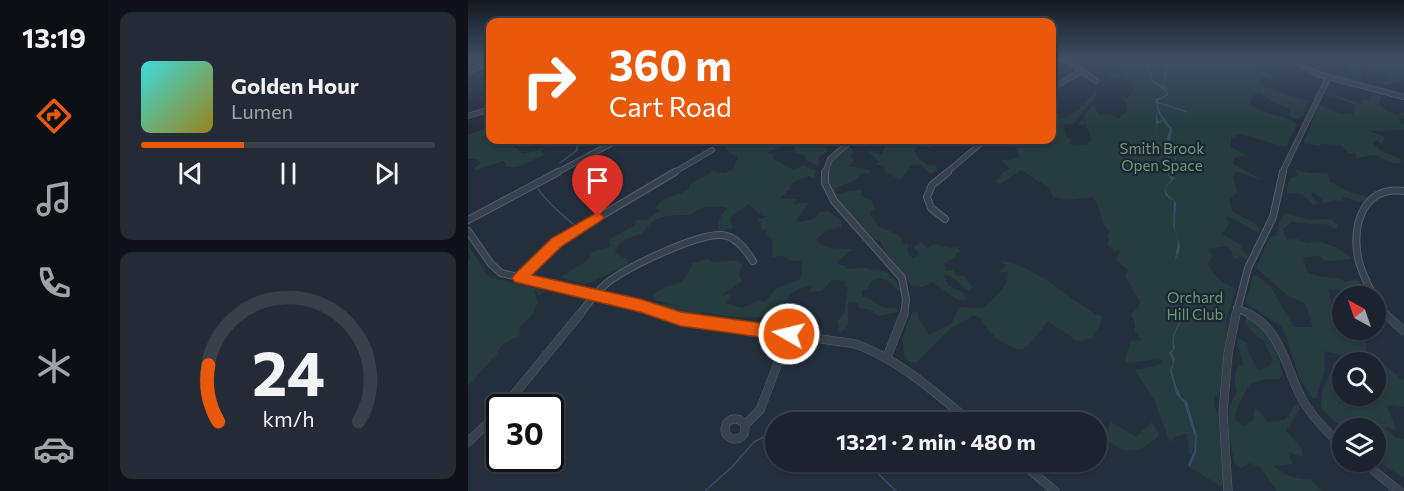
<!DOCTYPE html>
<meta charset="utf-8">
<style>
:root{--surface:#1b232e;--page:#242b36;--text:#f1f3f6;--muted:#a0a4aa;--line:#39404a;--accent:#ea580c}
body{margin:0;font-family:Commissioner,sans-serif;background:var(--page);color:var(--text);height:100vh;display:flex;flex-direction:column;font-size:22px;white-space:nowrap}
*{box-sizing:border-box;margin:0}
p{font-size:20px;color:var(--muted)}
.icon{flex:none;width:33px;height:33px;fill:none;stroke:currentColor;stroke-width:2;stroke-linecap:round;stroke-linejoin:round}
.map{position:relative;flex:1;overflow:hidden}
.drawer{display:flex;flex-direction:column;gap:12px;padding:12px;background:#0f1319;width:360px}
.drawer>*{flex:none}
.top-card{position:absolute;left:18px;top:18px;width:570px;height:126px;border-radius:12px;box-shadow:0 2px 4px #0004,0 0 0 2px var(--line);background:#ea580c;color:#fff;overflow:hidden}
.needle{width:39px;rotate:320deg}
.tools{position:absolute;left:864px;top:286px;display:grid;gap:12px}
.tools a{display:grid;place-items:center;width:54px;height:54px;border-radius:50%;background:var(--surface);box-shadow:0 2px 4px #0004,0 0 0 2px var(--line);font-size:30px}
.speed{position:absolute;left:18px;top:394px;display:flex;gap:12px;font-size:30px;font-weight:700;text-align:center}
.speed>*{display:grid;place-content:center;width:78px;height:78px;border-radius:50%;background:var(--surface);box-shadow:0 2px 4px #0004,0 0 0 2px var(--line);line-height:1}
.speed .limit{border:3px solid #111;border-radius:9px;background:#fff;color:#111}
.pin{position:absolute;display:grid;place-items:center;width:51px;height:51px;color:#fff;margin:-62px -26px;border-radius:50% 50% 50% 0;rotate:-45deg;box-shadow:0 0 6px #0007}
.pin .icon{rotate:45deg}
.me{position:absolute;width:66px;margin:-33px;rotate:278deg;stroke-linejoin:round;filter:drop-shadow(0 0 4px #0008)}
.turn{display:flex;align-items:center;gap:21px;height:126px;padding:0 24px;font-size:27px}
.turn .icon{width:78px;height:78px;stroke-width:2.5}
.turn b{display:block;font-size:42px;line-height:51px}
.drawer .tile{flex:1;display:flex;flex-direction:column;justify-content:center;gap:9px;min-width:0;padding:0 21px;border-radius:12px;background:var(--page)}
.drawer .dial{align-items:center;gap:0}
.dial svg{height:156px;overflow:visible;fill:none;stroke:var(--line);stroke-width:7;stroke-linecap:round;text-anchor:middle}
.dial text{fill:var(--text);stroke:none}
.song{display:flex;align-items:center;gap:18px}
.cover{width:72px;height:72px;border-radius:9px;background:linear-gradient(135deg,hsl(180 70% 55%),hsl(50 70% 35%))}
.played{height:6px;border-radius:3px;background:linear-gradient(90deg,var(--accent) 35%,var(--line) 35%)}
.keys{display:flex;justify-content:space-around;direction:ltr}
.trip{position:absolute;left:297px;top:412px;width:342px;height:60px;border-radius:30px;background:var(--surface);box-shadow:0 2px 4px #0004,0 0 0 2px var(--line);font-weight:700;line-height:60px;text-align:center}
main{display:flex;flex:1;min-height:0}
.menu{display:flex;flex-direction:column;width:108px;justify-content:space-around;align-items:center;background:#0b0e12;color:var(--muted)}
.menu .icon{width:42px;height:42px}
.menu .selected{color:var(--accent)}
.menu b{font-size:27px;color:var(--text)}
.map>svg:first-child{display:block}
</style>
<main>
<nav class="menu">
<b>13:19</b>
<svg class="icon selected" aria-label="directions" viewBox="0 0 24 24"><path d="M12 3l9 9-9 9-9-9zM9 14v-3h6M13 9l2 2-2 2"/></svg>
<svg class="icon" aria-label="music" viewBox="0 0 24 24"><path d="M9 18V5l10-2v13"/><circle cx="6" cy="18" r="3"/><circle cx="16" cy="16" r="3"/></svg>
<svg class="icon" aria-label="phone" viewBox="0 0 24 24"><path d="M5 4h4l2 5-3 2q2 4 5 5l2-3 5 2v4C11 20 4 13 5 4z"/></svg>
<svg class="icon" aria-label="climate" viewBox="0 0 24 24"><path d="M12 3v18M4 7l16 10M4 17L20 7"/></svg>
<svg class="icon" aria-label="car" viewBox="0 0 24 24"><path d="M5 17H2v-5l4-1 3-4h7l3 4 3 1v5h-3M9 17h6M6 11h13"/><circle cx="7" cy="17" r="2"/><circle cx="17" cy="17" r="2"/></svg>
</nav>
<section class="drawer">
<div class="tile">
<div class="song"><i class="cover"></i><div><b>Golden Hour</b><p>Lumen</p></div></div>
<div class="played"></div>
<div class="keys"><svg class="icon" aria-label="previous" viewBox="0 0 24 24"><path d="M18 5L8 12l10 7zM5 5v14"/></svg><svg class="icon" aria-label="pause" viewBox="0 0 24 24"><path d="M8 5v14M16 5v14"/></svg><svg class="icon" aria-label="next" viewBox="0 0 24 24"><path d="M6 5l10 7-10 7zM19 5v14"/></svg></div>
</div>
<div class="tile dial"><svg viewBox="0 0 100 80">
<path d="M14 69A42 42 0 1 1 86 69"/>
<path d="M14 69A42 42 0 0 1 9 40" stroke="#ea580c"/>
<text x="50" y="56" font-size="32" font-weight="700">24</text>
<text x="50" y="72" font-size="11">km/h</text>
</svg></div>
</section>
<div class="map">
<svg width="936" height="491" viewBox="0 0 936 491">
<rect width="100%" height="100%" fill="#242f3e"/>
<path fill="#263c3f" d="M634 59H793L806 63 811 61H820L824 67 804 65 800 68H791L810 81 791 77 792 85 819 95 841 101 835 116 829 119 821 116 822 109 806 103 791 92 788 93 781 102C793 116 814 113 829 124L818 147 773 134 763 138V147L778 155 766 158 765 164 796 181 771 172H767L765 178 770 191 762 199 764 211 789 225 792 230 790 233 760 216 758 219 762 223 754 234 773 245 774 250 780 255 779 260 771 255 770 260 766 258 763 250 758 246 741 249 744 257 739 263C746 277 755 282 768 289L758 320 760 325 751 397 747 396 746 405 750 416 756 481 753 487 722 467 728 453V429L719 401 712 395 704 371 706 364 704 353 707 348 704 337 705 349 702 355C705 363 702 372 705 383 708 392 711 396 716 403 726 418 729 438 724 455L721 452 719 433 707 437 702 442 686 400 667 370 691 365 694 362 690 359 660 363 657 360 663 341 673 340 667 331V324L663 314 670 308 672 301 657 277 660 270 648 260 653 250 646 251 639 244 641 240 639 235 642 232C630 219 633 206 624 197L599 200 585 197 581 188 553 170 532 184 527 182 535 172 542 169 533 160H542L552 157 545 143 556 144 559 140H584V131L587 127 584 119C602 122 617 103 629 90 629 101 612 113 605 124L596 125 597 135 603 139 601 144 619 145 624 140 617 124 610 126 619 111 626 105 631 115 639 114 651 118 660 110 658 102 652 99 660 98 665 92 664 83 653 75 639 81 640 78 649 73Z
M862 59H936V81C924 82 918 89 907 81H921L919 73 894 71 892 82 882 80 885 74 878 63 873 62 851 70 844 69 855 66 856 60Z
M855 93 864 94 893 104 894 99 903 100 901 97 910 93 913 96 911 104 919 111 929 115 936 112V115L930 119 936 125V130L902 131 917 137 914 145 908 140 905 143 913 151 933 159 934 163H924L906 155 888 158 889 154 881 153 873 145 853 144 851 146 835 143 851 105 873 114H885L888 105Z
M22 127V140H36L55 153 69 151 91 140H95L72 150 76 155 49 167H38V163L35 161 8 170 7 168 13 163 8 159H0V135Z
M259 140H340L359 148V152L351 157 350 166 337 160V156L328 152 325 145 311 147 299 153 305 154 304 158 326 170 336 165 349 172 346 174 347 179 341 176 329 180 321 186 323 188 312 198 330 199 326 204 341 202 329 219 332 222 346 219 352 212 361 211 373 221V227L359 230 348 239 349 242C360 250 371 248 384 249L368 263 378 267 376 269 400 268 402 270C416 266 430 279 433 293L422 282 413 278 402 282 399 289 394 290V297C408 297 408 311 429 308L430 312 410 316 403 310 391 308 389 302H380V326L372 333 369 321 376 314 380 289 377 285 378 281 364 280 354 291 341 292 344 286C329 285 314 301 311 314 284 321 261 316 234 312L231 315 211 312 183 302 219 308 186 300 185 295C204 278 213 293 225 263L239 259 246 262 269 260 274 265 271 275 274 281 253 296 261 293 263 297 258 303 274 308 291 300 297 302 308 289 332 279 334 269 333 261H325L314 256 304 257 305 240 298 234 299 230 293 229V222L289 220 301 216H294L281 204 264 215 262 220 265 228 251 231C248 226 253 213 259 209L257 207C240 207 237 204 222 215 209 215 193 214 182 224 178 228 177 232 172 234 162 238 151 239 147 252L160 260 159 265 122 283 116 284 93 277 120 260 124 252 143 246 141 240 166 225 169 220H179L192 211 188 209C194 195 206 198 217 191 223 188 219 189 223 184 230 177 238 179 244 171L256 173 264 170 270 157 261 152 256 144Z
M420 140 429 146 437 143 438 140H466L468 142 462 144 466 148 450 146 446 151C450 159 458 167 467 165L470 170 462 174 453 165 443 166 432 180 417 171 415 165H408L412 162 399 152 402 151 413 155Z
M381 146 386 153 382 155 386 160 381 166 401 170 403 173 393 174 390 179 367 188 368 193 372 195 380 191 395 190 392 195 403 200 408 210 402 212C409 233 423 227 434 239L433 243 440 245V253L444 258 451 254 446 247 453 242 460 248 466 244 482 248 489 247 492 252 487 253 488 258 476 263 478 271 485 270 488 275 496 276 502 284 505 286 503 290 501 292C491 286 486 273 475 275L481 286 494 292 498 300H490L465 282 455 287 444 286 417 251 412 241 404 238C379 214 334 174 381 146Z
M827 169 841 173H859L862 182 883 193 897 196 898 199 892 202 875 197V201L868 200 856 203 853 197 844 192 843 195 850 203 845 205 834 194 818 193 822 178 830 176Z
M819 213 840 220 863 219 870 226 868 229 859 225 824 222 815 229 819 240 829 239 840 243 850 241 870 248 884 258C875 262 867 260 857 261L851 256 835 257 839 271C854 281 864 274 878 282L888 279 896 285 901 297H888C883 290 865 288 859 290 866 302 865 322 874 330H908V326L912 329V333H896L899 349 895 352 908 358 936 381V407L924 405 919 406 928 429 916 427 927 437 936 439V478L908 460V429H875L853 408 854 391 862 373 868 374 874 387V396H908V363H885L877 356 856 351 857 368 848 398H844L831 378 819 339 813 326 777 303 785 276H789L803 287 826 327H845L837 303 820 296 788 268 802 237 808 235 813 217Z
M0 245 21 277 78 291 70 296 67 290 66 291 70 302 64 315 51 328V336L35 344 28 355 0 386V260L2 258Z
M532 261C570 265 601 301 634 317L632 325 623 339 609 341 580 321 562 344 553 350C536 346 520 334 512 318L506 315 481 330 449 362 443 363 437 358 434 339 443 313 449 311 451 320 461 335 484 323 491 307 516 308C526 295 540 291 540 272H532L538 265Z
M778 317C796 326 804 337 811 356H807L811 359 815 375 812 379H797L782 384 770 406 767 420 776 426 785 420 787 406 799 422C819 420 818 422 826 405L831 403 832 409 818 430 833 448 836 457 821 453 824 464 806 466C816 476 829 480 843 479L853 491H809L792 467 782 463 772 468 767 464C762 443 754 410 769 393 767 382 763 370 775 364L769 344 770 338 779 343 781 355 790 369 801 367 805 361 796 341 785 333 777 322Z
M643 422 668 437 684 422 691 434C679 453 650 457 637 436Z"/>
<path fill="#394c67" d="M680 59V61L678 63 681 64 684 76 682 79 697 87 701 95 690 100 689 103 693 114 704 129 702 141 708 148V163L703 164 701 170 707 178 697 188 700 195 708 202C708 210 706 220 707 227 709 242 717 243 707 260L710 239 705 226 706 201 698 196 696 188 703 180C696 171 703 160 698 149 696 145 689 145 686 142L689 136 688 114 691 122C687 129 691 135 687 141L688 144 700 149 702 162H707L706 148 698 142 702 129C696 123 686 109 688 99L699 94C695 86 686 86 681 78L683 76 677 62Z
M719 303H721C720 319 701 330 707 348L704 353 707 359 704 371 708 385 713 397 719 401 729 435 728 453 722 467 720 465 726 451 727 437 716 403 708 394 702 371 705 362 701 353 705 349C701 330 717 320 719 303Z"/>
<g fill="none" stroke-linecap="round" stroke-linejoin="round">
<path stroke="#394c67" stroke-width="1.5" d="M681 64 686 59
M696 87 699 66 697 59
M689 102 719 112
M691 122 694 121
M92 163 109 150V140
M70 189C79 202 93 214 105 224
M398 462 428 491
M237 491 264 467 286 442 308 431"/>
<g stroke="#565f6c" stroke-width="6">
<path id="minor-far2" d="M597 59 628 81
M822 59 849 74 936 97
M0 72 22 62
M584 88 614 71
M0 116 22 109
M88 173 150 140
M205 173 244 150
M357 173 362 159 384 140
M478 173 517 140
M814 173 860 78"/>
</g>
<g stroke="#565f6c" stroke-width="8">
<path id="minor-far1" d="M357 172V183L366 201 434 278 438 299 436 315
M477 219 463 208 459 197 464 185 480 172
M0 220 90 172
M0 231 23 264 33 273 172 306 200 315
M52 278 89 242 207 172
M906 297C900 285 893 272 890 258 884 224 895 186 936 191
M908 301 918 315
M769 308 784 315
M111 315C120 304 128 292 139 283 158 268 229 233 254 235 268 236 278 250 285 261
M768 315 780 268 805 217 815 172"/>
</g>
<g stroke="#565f6c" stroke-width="9">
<path id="minor" d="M196 314 213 319 388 344C435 362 466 392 504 423
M781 314C814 331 818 369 834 399 844 417 859 432 874 445
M917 314 936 331
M419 357 436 314
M35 408 112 314
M257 429a10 10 0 1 1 20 0a10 10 0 1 1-20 0Z
M278 424 292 410 321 334
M0 442 32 412
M552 462 587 491
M895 462 931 491
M760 491 755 412 760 354 768 314"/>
</g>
<use href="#minor-far2" stroke="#38414e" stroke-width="4.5"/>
<use href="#minor-far1" stroke="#38414e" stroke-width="6"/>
<use href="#minor" stroke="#38414e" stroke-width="8"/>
</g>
<linearGradient id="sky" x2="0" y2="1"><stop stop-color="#141a22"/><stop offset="0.46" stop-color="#3f4d63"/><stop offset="1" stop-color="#3f4d63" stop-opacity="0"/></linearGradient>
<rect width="936" height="128" fill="url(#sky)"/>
<path fill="#ea580c" stroke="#983908" stroke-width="1.5" d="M130 212 136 217 134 220 94 246 64 275 172 299 213 312 321 327 327 329 329 334 327 339 321 341 213 326 172 312 47 282 44 278 47 274 84 238Z"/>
<g text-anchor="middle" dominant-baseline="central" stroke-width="4.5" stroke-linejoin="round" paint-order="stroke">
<g font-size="15" fill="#6b9a76" stroke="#1d2633">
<text x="694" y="148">Smith Brook<tspan x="694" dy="17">Open Space</tspan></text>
<text x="727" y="297">Orchard<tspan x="727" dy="17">Hill Club</tspan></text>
</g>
</g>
</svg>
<div class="tools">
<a><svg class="needle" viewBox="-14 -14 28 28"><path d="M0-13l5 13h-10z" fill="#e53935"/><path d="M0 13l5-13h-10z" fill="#a0a4aa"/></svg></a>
<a><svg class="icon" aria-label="search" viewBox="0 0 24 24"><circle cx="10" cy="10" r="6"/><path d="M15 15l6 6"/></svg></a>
<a><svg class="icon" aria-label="layers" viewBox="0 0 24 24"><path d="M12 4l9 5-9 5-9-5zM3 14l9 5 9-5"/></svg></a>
</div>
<div class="speed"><div class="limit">30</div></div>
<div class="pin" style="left:130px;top:217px;background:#d93025"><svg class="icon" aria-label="arrive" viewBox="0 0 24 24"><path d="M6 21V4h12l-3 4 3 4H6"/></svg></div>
<svg class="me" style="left:321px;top:334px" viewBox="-20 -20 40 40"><circle r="17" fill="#ea580c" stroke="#fff" stroke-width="3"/><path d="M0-11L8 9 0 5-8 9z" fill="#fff"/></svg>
<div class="trip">13:21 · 2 min · 480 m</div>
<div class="top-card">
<div class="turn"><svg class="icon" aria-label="right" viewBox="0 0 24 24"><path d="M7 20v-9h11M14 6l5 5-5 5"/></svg><div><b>360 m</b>Cart Road</div></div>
</div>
</div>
</main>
